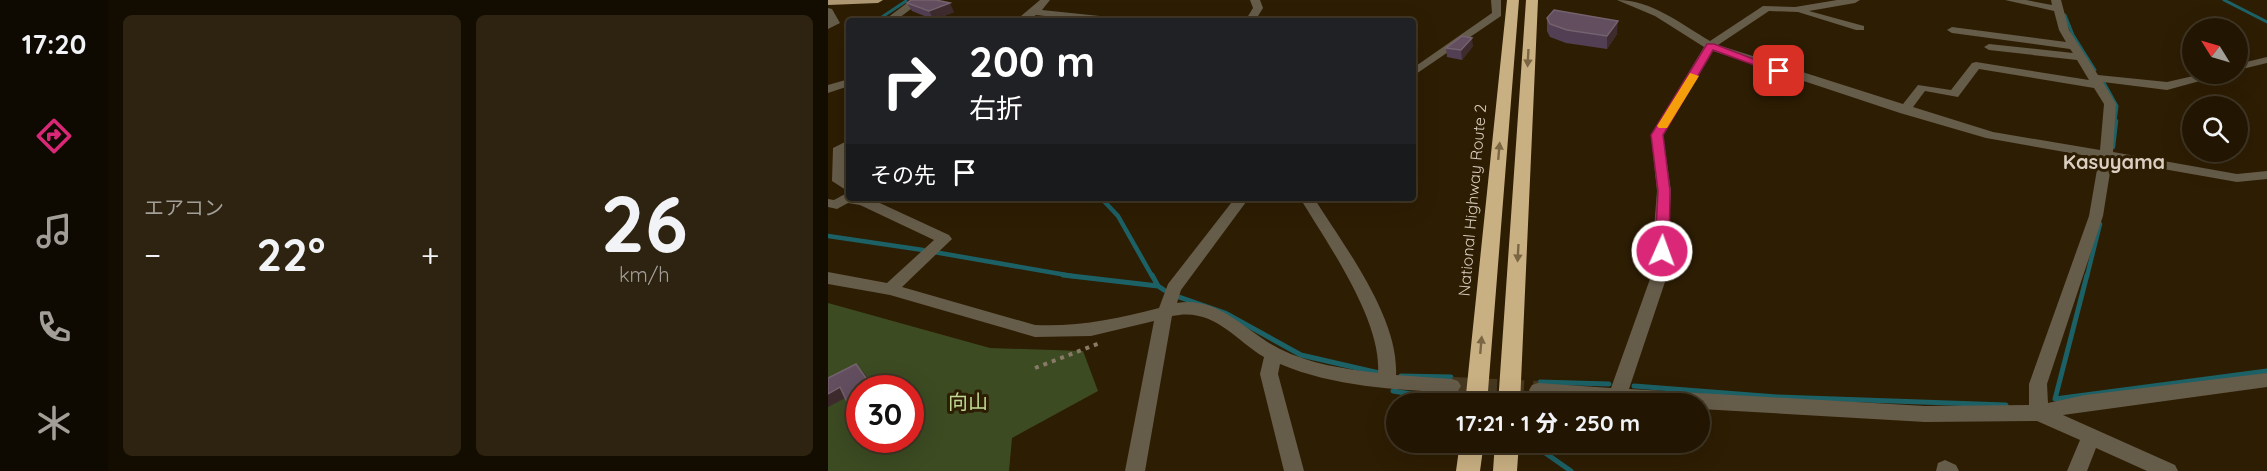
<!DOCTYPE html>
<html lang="ja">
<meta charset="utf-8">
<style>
:root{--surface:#221602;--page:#2e2311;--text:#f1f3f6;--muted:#a29f99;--line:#3f3524;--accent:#db2777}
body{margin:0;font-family:Quicksand,"Noto Sans JP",sans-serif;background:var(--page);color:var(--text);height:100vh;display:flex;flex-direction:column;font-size:22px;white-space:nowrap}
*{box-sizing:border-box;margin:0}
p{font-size:20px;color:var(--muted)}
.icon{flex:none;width:33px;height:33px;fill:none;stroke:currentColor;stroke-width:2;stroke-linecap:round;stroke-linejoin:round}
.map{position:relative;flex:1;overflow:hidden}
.details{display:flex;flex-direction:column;gap:15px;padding:15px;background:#130c01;width:720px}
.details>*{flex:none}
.banner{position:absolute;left:18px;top:18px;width:570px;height:183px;border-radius:6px;box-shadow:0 6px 24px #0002,0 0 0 2px var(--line);background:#202124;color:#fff;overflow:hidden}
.needle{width:39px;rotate:307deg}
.tools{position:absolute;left:1354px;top:18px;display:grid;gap:12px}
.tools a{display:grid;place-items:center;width:66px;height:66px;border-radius:50%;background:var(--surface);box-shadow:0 6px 24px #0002,0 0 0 2px var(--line);font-size:30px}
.speed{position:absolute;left:18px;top:375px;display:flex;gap:12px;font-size:30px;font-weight:700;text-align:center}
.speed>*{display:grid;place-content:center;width:78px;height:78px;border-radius:50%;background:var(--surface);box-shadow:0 6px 24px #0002,0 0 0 2px var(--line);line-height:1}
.speed .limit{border:9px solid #d22;background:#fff;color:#111}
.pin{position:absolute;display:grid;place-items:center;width:51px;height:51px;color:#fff;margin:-26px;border-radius:12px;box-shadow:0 3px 9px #0006}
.me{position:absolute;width:66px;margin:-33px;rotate:2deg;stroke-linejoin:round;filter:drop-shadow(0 0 4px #0008)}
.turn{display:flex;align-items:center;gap:21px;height:126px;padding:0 24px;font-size:27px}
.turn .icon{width:78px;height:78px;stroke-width:2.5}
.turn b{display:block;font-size:42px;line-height:51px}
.then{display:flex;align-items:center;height:57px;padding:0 24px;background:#0003;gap:12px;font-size:22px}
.big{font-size:45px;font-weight:800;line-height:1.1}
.details .tile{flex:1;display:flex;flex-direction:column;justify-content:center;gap:9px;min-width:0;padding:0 21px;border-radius:9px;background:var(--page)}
.details .dial{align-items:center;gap:0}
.dial b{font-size:78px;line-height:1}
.heat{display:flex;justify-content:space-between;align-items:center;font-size:33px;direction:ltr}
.details .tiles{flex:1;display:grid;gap:15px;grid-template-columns:repeat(2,1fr)}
.trip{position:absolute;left:558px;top:393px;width:324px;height:60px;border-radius:30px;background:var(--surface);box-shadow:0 6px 24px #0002,0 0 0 2px var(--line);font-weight:800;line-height:60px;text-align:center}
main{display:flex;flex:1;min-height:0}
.dock{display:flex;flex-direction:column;width:108px;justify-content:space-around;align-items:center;background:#0e0901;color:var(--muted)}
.dock .icon{width:42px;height:42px}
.dock .on{color:var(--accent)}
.dock b{font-size:27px;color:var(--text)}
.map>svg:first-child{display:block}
</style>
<main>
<nav class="dock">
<b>17:20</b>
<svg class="icon on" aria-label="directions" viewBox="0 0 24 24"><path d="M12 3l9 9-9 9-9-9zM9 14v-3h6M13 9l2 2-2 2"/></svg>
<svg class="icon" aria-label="music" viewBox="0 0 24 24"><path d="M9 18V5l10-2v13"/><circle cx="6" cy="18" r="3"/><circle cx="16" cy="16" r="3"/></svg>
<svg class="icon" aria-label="phone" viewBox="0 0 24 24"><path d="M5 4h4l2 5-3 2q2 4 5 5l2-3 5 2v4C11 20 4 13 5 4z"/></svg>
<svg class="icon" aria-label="climate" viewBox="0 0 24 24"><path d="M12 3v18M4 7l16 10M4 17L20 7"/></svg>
</nav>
<section class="details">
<div class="tiles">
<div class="tile"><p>エアコン</p>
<div class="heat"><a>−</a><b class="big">22°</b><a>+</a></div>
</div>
<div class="tile dial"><b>26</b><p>km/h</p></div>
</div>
</section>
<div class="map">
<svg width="1439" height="471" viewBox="0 0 1439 471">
<rect width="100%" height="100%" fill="#2d1d03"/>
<path fill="#3c4b22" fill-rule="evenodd" d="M0 303 162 348 255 351 270 391 184 438 181 471H0ZM32 388H82V440H32Z"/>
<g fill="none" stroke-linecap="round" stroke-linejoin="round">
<path stroke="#1c6166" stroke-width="3" d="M1396 0 1439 22
M1237 15 1245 35 1267 70
M48 21 78 1
M21 49V52
M1274 79 1289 106 1287 122"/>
<path stroke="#1c6166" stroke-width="4.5" d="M1285 147 1288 121
M273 198 290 216 324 276
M0 236 95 250
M106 252 244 276
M1259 276 1272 224"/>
<path stroke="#1c6166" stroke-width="5" d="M235 275 330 286
M324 275 330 286 336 290
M1259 275 1227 399 1439 371
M351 297 397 313 473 355 551 373
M573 376 623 377
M712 382 781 384
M806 386 949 397 1178 405
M565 391 620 400
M703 443 743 471"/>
<path stroke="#473820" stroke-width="18" stroke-dasharray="18 9" stroke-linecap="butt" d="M624 386 710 390"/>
<path stroke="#887a67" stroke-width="4" stroke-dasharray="4 5" stroke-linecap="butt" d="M207 368 272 343"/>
<path fill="#665c4a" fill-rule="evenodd" d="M83 0H95L67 21H55Z
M212 0H222L214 10 291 18 296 21H262L208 15 199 21H187Z
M422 0H432L435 8 427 21H417L425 8Z
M663 0H673V16L585 76V68L664 13Z
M789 0C824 0 853 24 882 41L935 6 967 7 1009 0H1032L1027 3 981 11 1036 26V30H1028L970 12 941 11 890 45 1075 104 1090 85 1123 90 1144 63 1148 62 1261 80 1249 60 1161 50 1156 47 1161 44 1245 53 1242 49 1124 33 1119 30 1124 27 1238 42 1231 30 1226 11 1177 0H1198L1224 5 1223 0H1233L1241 30 1270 75 1339 82 1374 74H1391L1390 76 1339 90 1275 82 1288 104 1285 152 1409 174 1439 171V179L1409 182 1284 160 1275 216 1219 384 1220 403 1257 395 1439 373V387L1235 415 1347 465 1350 471H1319L1268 448 1259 471H1239L1252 440 1209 421 1097 422 872 409V404L789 403 704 395 701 390 704 385 710 383 783 388 822 279 829 191 823 135 876 47 827 16ZM885 51 1072 113 1158 138 1271 158 1261 216 1201 384V405L1097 406 801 389 838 279 843 191 835 135ZM1151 69 1266 88 1276 104 1272 150 1165 132 1085 107 1097 91 1130 97Z
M0 8 4 9 12 23 0 29Z
M1439 57V63L1410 70V64Z
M21 79V86L0 93V85Z
M21 140 18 179 21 182V192L4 181 5 148Z
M17 194H21V198H41L121 235 124 239 74 287 207 325C249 327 290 319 331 308L340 284 407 198H421L353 290 349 303C392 296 417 332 452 349 482 364 517 369 550 373 554 320 499 243 472 198H486C516 246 571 317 568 375L624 379 630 381 633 386 630 391 624 393C566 389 506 387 452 364L450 374 476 471H456L432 374 436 357C405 338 385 307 344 316L317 471H297L326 321 263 336 207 337 62 295 0 284V272L59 283 106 240 32 205 20 203 9 209 0 207V199L6 200Z
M1117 460 1128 465 1131 471H1108L1110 463Z"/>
<path fill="#ad9873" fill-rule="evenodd" d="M0 0H55L50 3 0 5Z"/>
<path fill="#c9b083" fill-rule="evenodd" d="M679 0H691L659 404H637Z
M698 0H710L692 404H670Z
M632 442H656L652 471H628Z
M667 442H691L689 471H665Z"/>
</g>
<path fill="#533f53" d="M79 3 126 12 106 20 84 11Z
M719 18 789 34 779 49 738 43 722 37 719 31Z
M645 46 634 60 619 57 618 48Z"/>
<path fill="#3e2b2e" d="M122 3 126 12 106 20 101 11Z
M790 21 789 34 779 49V36Z
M644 38 645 46 634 60 633 50Z
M28 364 36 373 47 388H45Z
M12 387 21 396 0 407V394Z
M32 403V416L30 417 22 408Z"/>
<path fill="#624e5f" stroke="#74626e" stroke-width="1.5" d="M83 0H108L122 3 101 11 79 3Z
M726 10 790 21 779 36 739 30 722 24 719 18Z
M634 36 644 38 633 50 618 48Z
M28 364 45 388H32V403L22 408 12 387 0 394V378Z"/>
<defs><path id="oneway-solid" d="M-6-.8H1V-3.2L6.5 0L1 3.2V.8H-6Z" transform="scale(1.5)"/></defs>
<g fill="#7b6643">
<use href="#oneway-solid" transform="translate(700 58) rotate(93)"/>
<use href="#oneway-solid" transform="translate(671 151) rotate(-85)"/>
<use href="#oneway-solid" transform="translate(690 253) rotate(93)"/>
<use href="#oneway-solid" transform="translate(653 345) rotate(-85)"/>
</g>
<path fill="#db2777" stroke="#8e194d" stroke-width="1.5" d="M879 44H886L957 71 948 73 885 50 835 135 842 191 841 251 834 255 827 251 830 191 823 135Z"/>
<path fill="#f59e0b" d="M862 73 871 76 839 128H831L829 126Z"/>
<g text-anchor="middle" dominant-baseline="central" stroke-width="6" stroke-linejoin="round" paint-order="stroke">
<g font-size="16" fill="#dacfc1" stroke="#2d1d03">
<text transform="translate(644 200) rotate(-85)">National Highway Route 2</text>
</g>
<g font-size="20" font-weight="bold" fill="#dacfc1" stroke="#2d1d03">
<text x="1286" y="161">Kasuyama</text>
</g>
<g font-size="20" fill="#bfd993" stroke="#2d1d03">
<text x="140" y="401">向山</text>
</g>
</g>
</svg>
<div class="tools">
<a><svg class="needle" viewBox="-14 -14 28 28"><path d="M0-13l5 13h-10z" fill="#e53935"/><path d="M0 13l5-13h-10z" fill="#a29f99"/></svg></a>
<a><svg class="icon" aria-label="search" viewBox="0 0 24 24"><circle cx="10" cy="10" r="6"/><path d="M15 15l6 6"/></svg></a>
</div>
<div class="speed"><div class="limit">30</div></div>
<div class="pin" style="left:951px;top:71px;background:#d93025"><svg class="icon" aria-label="arrive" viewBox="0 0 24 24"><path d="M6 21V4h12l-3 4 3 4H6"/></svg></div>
<svg class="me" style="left:834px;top:251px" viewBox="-20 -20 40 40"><circle r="17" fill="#db2777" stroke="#fff" stroke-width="3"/><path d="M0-11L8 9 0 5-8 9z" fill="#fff"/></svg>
<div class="trip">17:21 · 1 分 · 250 m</div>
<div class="banner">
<div class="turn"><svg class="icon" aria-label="right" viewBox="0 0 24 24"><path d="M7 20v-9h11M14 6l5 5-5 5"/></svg><div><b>200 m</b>右折</div></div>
<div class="then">その先<svg class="icon" aria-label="arrive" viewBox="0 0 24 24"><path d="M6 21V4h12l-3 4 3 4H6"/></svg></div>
</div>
</div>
</main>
